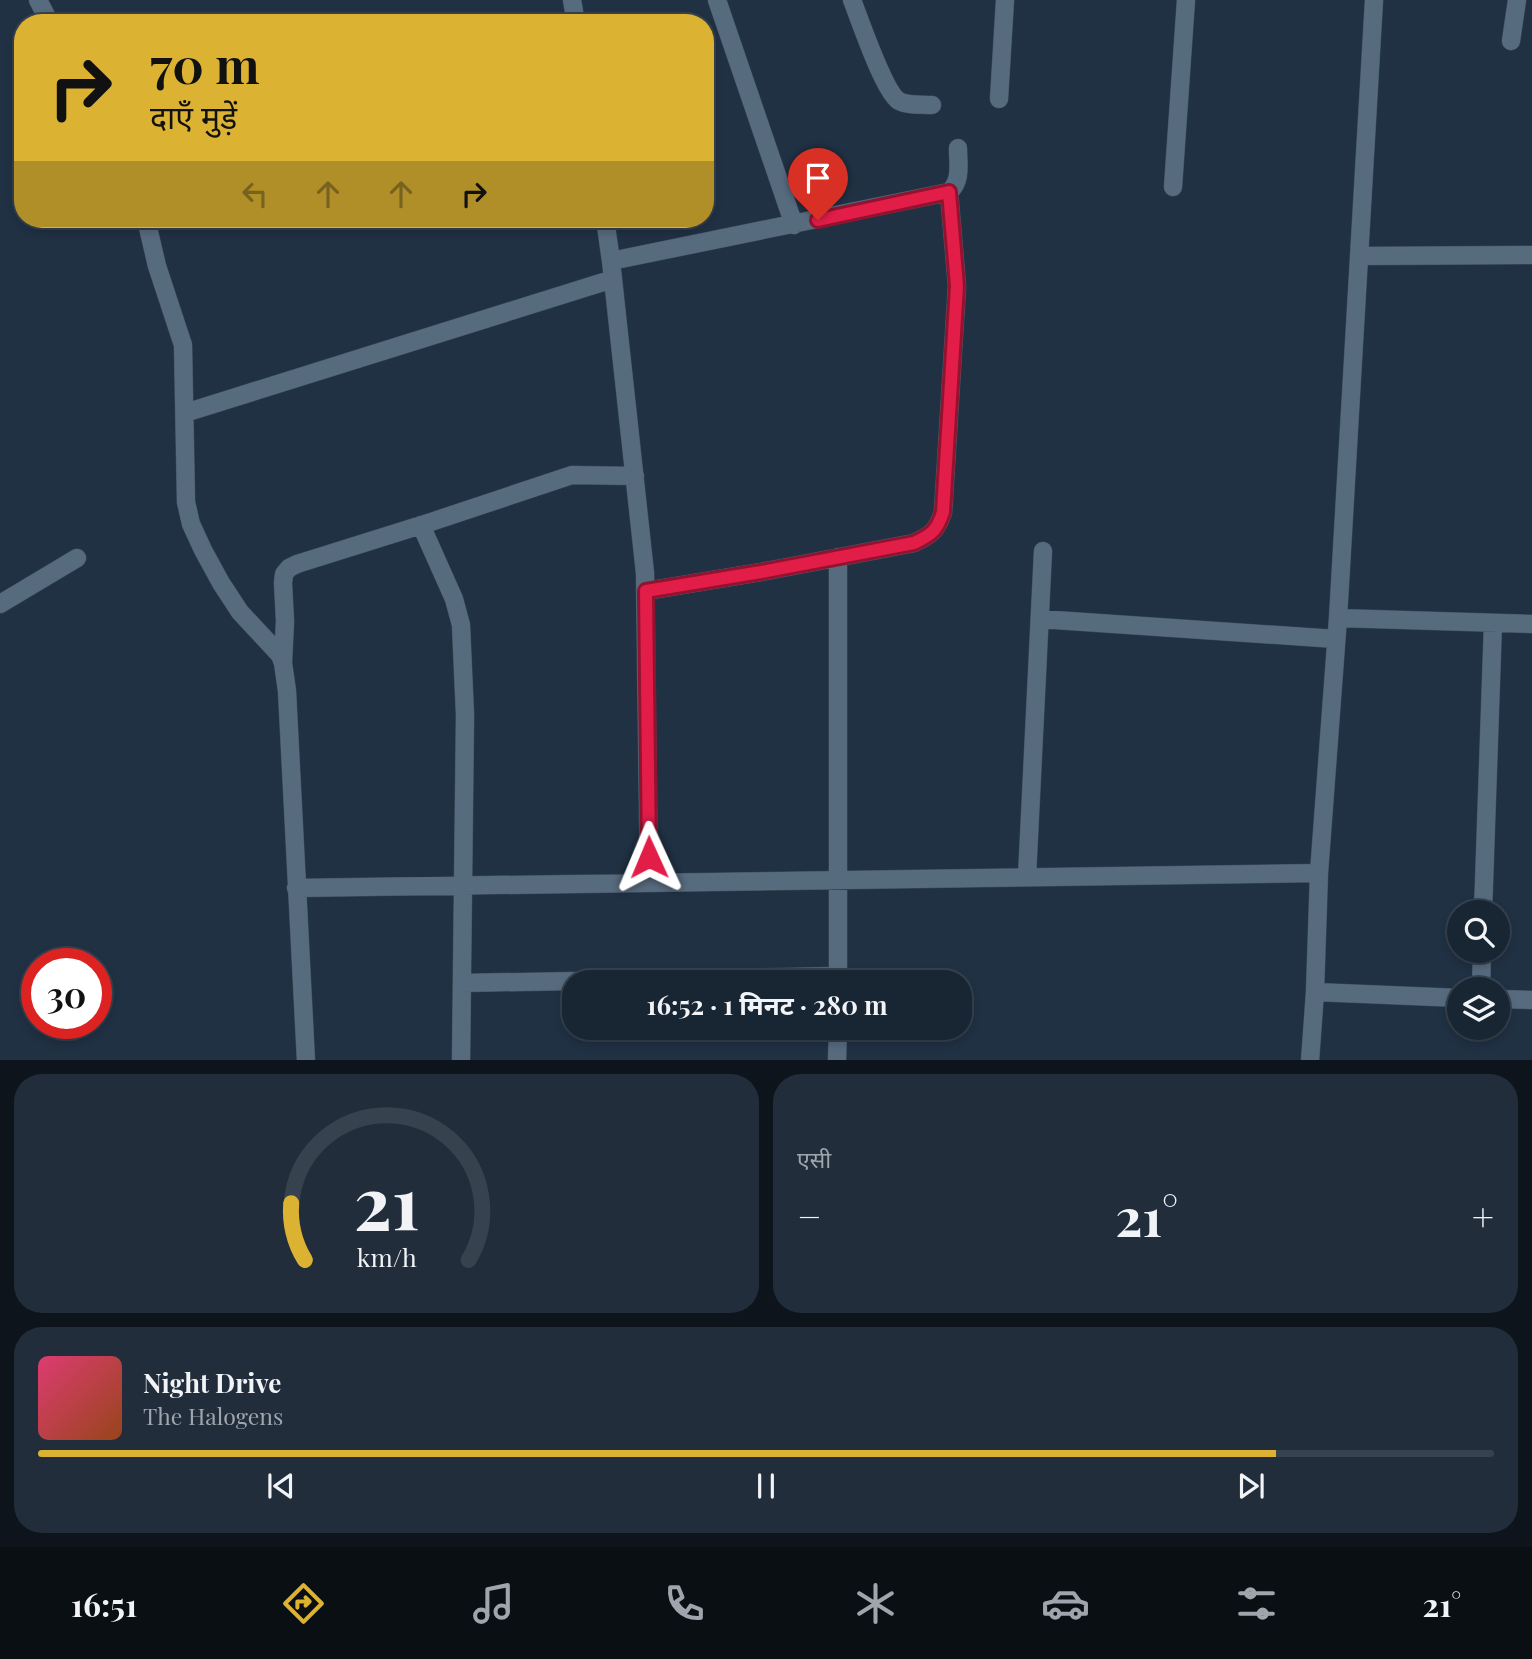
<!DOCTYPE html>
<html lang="hi">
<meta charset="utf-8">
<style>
:root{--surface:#182533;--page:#212d3b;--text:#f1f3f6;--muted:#9fa5ac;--line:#36424e;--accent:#dcb233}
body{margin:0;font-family:"Playfair Display","Noto Sans Devanagari",serif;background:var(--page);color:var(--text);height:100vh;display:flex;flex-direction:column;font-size:26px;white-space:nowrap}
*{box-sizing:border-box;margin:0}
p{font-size:23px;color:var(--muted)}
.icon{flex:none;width:38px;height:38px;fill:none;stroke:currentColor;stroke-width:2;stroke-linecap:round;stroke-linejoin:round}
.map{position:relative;height:1060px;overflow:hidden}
.details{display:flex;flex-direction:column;gap:14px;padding:14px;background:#0d141c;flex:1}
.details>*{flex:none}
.top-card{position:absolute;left:14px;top:14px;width:700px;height:214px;border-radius:28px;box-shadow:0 4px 10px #0003,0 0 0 2px var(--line);background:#dcb233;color:#111;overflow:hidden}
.buttons{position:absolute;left:1447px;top:900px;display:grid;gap:14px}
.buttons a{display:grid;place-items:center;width:63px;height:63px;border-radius:50%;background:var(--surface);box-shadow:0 4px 10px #0003,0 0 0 2px var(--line);font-size:35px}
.speed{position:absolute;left:21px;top:948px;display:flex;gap:14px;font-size:35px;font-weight:700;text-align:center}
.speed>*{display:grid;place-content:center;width:91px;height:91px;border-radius:50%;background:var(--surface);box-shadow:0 4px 10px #0003,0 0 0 2px var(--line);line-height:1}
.speed .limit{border:10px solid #d22;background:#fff;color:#111}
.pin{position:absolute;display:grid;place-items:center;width:60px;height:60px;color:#fff;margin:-72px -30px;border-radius:50% 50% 50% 0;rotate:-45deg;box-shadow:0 0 7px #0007}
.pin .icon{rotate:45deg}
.me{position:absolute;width:77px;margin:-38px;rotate:359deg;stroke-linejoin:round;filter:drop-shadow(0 0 5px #0008)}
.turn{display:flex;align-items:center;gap:24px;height:147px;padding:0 21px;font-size:32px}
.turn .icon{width:91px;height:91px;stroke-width:2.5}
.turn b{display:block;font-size:49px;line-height:60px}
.lanes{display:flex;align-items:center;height:66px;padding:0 21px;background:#0003;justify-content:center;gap:35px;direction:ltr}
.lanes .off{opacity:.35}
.big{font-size:52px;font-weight:700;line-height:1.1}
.details .widget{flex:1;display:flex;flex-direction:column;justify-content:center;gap:10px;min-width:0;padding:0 24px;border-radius:28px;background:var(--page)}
.details .dial{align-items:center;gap:0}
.dial svg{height:182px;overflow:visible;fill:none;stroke:var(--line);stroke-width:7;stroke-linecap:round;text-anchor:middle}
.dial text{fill:var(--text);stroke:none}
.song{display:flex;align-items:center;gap:21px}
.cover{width:84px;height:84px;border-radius:10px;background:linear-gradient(135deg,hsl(340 70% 55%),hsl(20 70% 35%))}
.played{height:7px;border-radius:4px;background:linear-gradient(90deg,var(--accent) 85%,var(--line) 85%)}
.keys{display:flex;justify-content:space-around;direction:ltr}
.heat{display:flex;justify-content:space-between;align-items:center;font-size:38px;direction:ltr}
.details .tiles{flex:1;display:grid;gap:14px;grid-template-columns:1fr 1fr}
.widget:last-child{grid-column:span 2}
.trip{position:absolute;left:562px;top:970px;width:410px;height:70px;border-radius:28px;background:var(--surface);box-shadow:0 4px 10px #0003,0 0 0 2px var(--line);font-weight:700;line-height:70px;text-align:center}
.tab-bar{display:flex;height:112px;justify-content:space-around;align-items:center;background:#0a0f14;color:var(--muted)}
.tab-bar .icon{width:49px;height:49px}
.tab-bar .on{color:var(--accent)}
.tab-bar b{font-size:32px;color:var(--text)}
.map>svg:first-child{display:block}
</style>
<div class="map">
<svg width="1532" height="1061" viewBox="0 0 1532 1061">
<rect width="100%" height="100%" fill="#203144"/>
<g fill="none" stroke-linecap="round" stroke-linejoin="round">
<g stroke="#404f5e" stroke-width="19">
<path id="minor" d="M38 0 50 23
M572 0 576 23
M717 0 794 225
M852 0C860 20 884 92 899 101 908 106 922 104 932 105
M1511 41 1517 0
M999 99 1005 0
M1173 187 1186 0
M146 219 157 266 183 345 186 502 191 524 203 550 221 583 240 612 280 655 283 663 287 691 306 1061
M605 219 611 261 645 573 649 883
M1359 256 1532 255
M611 261 949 192C962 181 958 164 958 148
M185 413 613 279
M421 525 454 599 461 625 465 715 461 1061
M646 591 761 572 914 543C931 535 937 531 943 512L957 286 949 192
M0 604 77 558
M1338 618 1532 624
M1040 619 1336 639
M283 663 285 621 283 583 284 574 289 568 297 564 431 522 572 475 635 476
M1027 877 1043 551
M296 888 1319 873
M1483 912 1493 623
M838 982V557
M462 983 838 976
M1481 989 1482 950
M1315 992 1460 998
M1498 999 1532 1000
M837 1061 838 1027
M1310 1061 1315 992 1319 873 1338 618 1374 0"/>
</g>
<use href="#minor" stroke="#576b7f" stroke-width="18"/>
</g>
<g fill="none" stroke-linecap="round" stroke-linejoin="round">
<g stroke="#92132f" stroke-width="18">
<path id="route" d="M649 857 646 591 761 572 914 543C931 535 937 531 943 512L957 286 949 192 818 220"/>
</g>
<use href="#route" stroke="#e11d48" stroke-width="12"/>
</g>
</svg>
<div class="buttons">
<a><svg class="icon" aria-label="search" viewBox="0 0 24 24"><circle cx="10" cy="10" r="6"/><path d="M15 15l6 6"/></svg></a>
<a><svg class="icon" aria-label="layers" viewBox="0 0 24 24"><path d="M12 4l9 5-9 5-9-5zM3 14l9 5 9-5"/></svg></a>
</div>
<div class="speed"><div class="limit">30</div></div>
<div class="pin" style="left:818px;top:220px;background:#d93025"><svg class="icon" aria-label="arrive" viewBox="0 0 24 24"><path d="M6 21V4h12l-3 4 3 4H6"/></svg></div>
<svg class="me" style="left:649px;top:857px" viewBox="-20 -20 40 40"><path d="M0-17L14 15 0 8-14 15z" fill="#e11d48" stroke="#fff" stroke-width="4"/></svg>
<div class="trip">16:52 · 1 मिनट · 280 m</div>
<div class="top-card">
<div class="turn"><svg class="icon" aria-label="right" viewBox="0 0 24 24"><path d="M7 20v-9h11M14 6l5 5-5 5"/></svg><div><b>70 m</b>दाएँ मुड़ें</div></div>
<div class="lanes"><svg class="icon off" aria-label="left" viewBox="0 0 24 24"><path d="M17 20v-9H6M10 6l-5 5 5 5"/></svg><svg class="icon off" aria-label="ahead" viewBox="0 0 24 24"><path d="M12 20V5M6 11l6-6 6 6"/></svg><svg class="icon off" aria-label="ahead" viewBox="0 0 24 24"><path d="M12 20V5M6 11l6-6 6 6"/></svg><svg class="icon" aria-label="right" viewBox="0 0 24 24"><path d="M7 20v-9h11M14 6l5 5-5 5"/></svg></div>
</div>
</div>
<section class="details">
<div class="tiles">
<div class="widget dial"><svg viewBox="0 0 100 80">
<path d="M14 69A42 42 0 1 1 86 69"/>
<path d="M14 69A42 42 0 0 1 8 44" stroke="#dcb233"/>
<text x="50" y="56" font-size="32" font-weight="700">21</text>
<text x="50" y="72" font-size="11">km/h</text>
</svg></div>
<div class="widget"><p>एसी</p>
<div class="heat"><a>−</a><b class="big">21°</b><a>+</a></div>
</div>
<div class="widget">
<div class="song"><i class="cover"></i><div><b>Night Drive</b><p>The Halogens</p></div></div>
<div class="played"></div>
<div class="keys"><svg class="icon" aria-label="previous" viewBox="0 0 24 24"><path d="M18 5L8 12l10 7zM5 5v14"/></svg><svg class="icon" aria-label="pause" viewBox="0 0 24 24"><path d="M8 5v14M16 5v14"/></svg><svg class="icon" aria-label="next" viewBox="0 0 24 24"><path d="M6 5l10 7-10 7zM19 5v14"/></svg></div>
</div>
</div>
</section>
<nav class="tab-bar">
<b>16:51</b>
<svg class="icon on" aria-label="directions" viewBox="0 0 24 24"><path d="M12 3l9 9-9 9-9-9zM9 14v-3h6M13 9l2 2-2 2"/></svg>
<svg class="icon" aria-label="music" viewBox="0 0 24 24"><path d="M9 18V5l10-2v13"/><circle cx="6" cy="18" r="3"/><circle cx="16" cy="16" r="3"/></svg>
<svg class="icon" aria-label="phone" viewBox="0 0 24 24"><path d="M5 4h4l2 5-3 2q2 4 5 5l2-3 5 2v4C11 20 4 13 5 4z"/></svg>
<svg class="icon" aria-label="climate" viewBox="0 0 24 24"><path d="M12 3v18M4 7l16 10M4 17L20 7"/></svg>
<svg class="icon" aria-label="car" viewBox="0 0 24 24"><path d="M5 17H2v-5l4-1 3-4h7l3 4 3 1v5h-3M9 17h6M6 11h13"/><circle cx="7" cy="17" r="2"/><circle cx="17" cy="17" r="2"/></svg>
<svg class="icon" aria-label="filters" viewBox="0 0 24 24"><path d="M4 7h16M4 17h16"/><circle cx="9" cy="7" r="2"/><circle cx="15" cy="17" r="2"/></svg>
<b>21°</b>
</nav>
